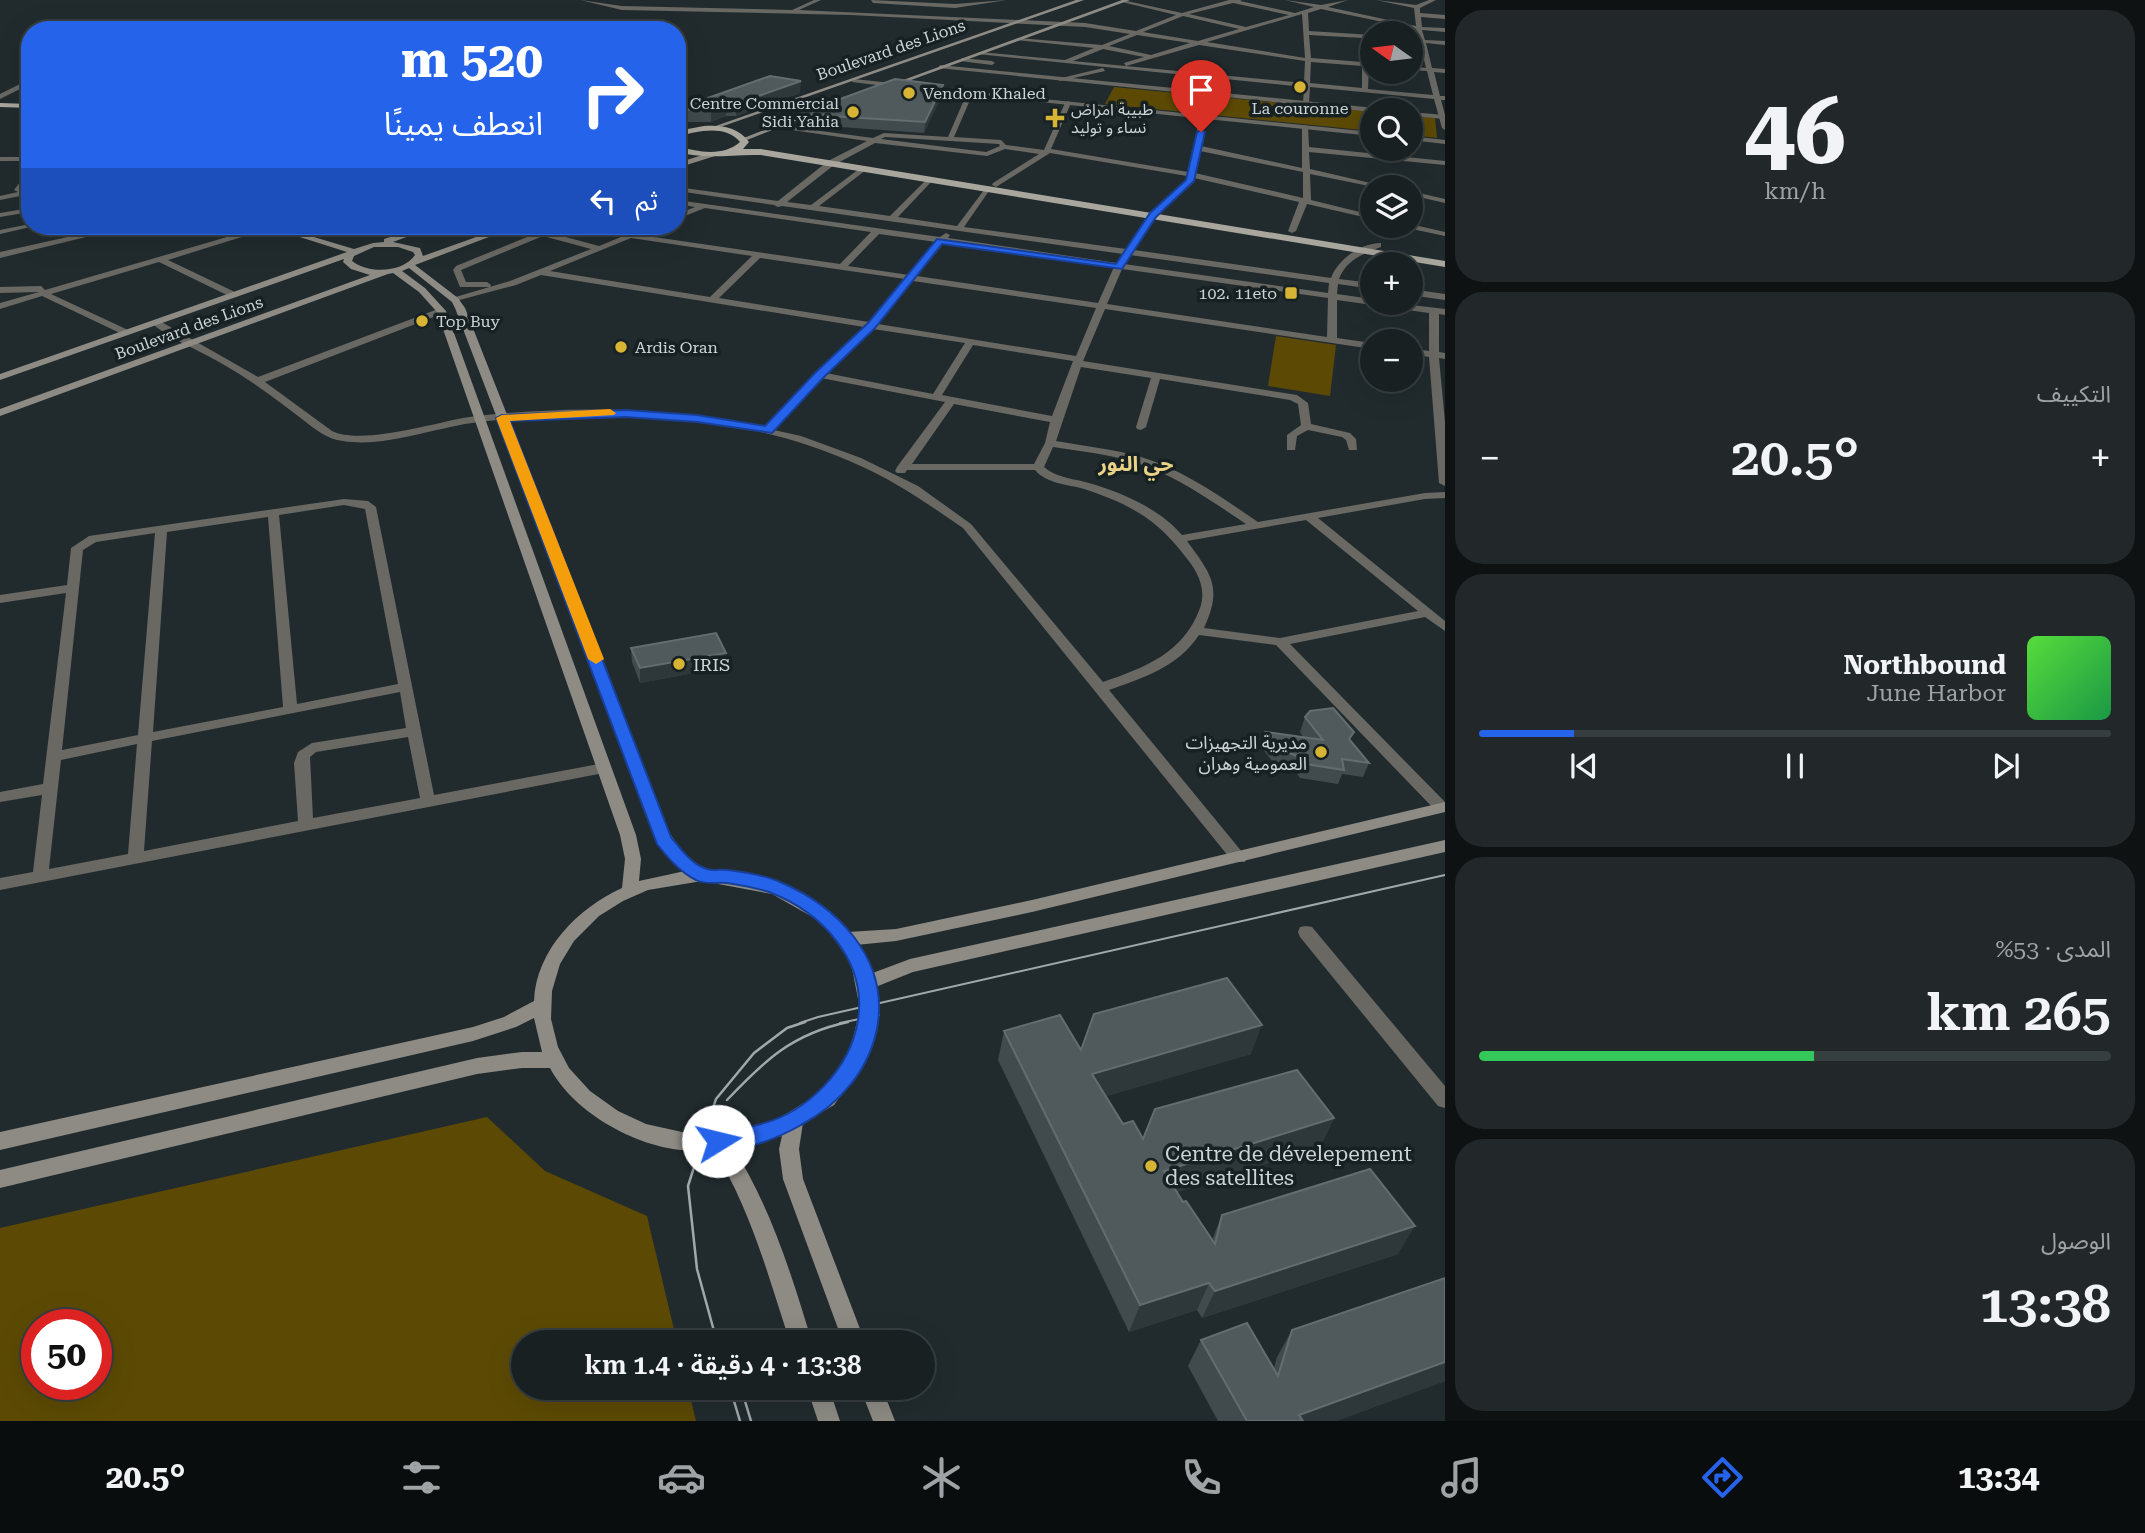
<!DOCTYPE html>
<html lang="ar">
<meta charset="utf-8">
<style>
:root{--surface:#192022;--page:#22282a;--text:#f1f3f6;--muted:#9fa3a5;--line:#373e40;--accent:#2563eb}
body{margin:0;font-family:"Roboto Serif","Noto Sans Arabic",serif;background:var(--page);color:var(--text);direction:rtl;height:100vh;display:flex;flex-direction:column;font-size:26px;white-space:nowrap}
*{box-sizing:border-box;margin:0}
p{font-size:23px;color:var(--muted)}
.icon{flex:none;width:38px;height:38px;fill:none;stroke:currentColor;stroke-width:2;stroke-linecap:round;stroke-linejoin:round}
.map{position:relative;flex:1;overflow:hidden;direction:ltr}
.panel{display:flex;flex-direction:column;gap:10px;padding:10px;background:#0e1213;width:700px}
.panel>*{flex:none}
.banner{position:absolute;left:21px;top:21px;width:665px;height:214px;border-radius:28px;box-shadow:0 7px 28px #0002,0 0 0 2px var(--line);direction:rtl;background:#2563eb;color:#fff;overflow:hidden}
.needle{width:46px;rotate:284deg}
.tools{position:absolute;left:1360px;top:21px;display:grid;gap:14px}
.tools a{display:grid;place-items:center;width:63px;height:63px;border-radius:50%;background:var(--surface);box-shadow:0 7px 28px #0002,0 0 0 2px var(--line);font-size:35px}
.speed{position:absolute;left:21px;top:1309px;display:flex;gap:14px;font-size:35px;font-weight:700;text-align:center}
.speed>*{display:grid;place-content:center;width:91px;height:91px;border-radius:50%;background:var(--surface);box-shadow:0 7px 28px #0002,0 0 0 2px var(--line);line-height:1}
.speed .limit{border:10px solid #d22;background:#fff;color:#111}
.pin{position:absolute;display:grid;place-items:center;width:60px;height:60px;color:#fff;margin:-72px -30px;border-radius:50% 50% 50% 0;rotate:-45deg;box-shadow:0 0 7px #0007}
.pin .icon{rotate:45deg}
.me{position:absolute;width:77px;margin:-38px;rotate:81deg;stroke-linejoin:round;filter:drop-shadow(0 0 5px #0008)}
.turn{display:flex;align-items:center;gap:24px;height:147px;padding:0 28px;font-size:32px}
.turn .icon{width:91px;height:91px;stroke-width:2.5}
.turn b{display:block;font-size:49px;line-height:60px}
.then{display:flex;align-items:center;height:66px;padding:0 28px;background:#0003;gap:14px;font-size:26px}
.big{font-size:52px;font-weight:600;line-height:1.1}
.panel .card{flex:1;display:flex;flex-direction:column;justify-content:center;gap:10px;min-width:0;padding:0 24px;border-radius:28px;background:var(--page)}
.panel .dial{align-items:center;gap:0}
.dial b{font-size:91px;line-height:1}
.song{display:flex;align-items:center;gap:21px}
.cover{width:84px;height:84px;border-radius:10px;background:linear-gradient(135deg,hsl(110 70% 55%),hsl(140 70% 35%))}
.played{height:7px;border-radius:4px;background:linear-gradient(90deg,var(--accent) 15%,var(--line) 15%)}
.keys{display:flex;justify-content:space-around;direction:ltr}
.heat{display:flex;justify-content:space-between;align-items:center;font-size:38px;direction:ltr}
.charge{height:10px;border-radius:5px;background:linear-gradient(90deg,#34c759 53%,var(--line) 0)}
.trip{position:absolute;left:511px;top:1330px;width:424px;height:70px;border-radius:35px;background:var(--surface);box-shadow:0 7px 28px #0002,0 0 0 2px var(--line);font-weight:600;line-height:70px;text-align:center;direction:rtl}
.menu{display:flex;height:112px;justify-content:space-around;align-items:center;background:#0a0d0e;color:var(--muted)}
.menu .icon{width:49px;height:49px}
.menu .on{color:var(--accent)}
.menu b{font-size:32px;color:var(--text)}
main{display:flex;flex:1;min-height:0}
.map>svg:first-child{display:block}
</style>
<main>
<section class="panel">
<div class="card dial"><b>46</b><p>km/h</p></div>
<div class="card"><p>التكييف</p>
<div class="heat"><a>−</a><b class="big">20.5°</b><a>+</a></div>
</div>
<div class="card">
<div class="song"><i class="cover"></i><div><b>Northbound</b><p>June Harbor</p></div></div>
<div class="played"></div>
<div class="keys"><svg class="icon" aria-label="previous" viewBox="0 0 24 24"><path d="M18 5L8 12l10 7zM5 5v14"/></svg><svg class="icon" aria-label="pause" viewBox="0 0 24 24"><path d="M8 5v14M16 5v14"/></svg><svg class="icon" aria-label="next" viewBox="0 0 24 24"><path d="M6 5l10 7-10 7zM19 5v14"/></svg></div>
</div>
<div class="card"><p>المدى · 53%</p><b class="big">265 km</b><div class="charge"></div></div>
<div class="card"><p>الوصول</p><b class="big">13:38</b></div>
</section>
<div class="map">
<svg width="1445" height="1421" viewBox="0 0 1445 1421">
<rect width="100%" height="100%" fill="#212b2e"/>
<path fill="#5c4a04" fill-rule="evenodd" d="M1114 87 1372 112V131L1105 104Z
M1410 116 1435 118 1437 138 1411 135Z
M1276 336 1336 345 1330 396 1268 386Z
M487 1117 545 1171 647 1216 677 1342H523V1388H688L696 1421H0V1228ZM37 1325H96V1384H37Z"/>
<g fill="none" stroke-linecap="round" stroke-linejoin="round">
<path fill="#696863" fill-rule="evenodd" d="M580 0 622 6 792 10 814 0H821L799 10 1085 23 1136 31 1176 15 1122 2V0L1182 13 1229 0H1242L1240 1 1295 13 1314 7 1285 0 1321 5 1348 0 1328 7 1416 26 1414 8 1376 0 1416 5 1429 0H1436L1420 8V13L1445 15V19L1421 17 1422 27 1445 28V32L1422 30 1425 40 1445 41V45L1426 43 1432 68 1445 69V73L1434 72 1440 96H1445V100H1441L1445 115V130L1442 128 1434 99 1310 87 1309 103 1306 105 1303 103 1304 87 977 54 980 52 1065 60 1094 48 1015 40 1018 38 1102 45 1130 34 1085 27 851 15 622 10ZM1233 3 1289 15 1246 27 1189 14ZM1321 9 1416 29 1419 39 1410 38V42L1420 43 1426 68 1410 66V70L1427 71 1433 95 1368 89 1369 67H1372V63H1369V39H1372V35L1309 31 1308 13ZM1302 14 1305 58 1207 42ZM1183 16 1239 29 1198 41 1143 32ZM1137 35 1190 43 1151 55 1109 46ZM1309 35 1363 38 1362 62 1311 58ZM1199 45 1305 61 1304 83 1073 61 1103 49 1144 57 1124 63 1126 66ZM1311 62 1362 66V88L1310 83Z
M871 0 955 4 1007 0 955 8 873 3Z
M962 58 992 61 995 63 992 65 960 61Z
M1103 68 1105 71 1060 81 1057 79Z
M30 79V84L0 99V94Z
M970 91 973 93 954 137 1001 140 1006 145 1044 150 1065 103 1068 101 1071 103 1051 149 1188 172 1200 117 1203 115 1206 117 1201 146 1302 168V127L1305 125 1308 127 1309 147 1445 161V165L1309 152 1310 169 1388 187H1374L1310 174 1311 200 1372 215V219L1307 204 1296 231 1292 233 1288 231 1299 202 1194 178 1193 183 1156 217 1134 250 1331 278C1338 259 1361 243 1381 243V247C1363 254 1346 260 1339 279L1372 283V289L1338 284 1337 294 1372 299V303H1395L1445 309V315L1439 314V352L1445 353V359L1439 358 1445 422V486L1439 483 1429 357 1410 354V348L1429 351V313L1337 300V338L1372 343V349L1105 309 1083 361 1297 395 1308 403 1311 424 1350 433 1356 439 1357 450H1349L1346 440 1342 437 1308 430 1297 436 1295 450H1287V435L1301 425 1298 404 1290 400 1160 379 1146 427 1141 430 1137 429 1136 427 1151 378 1081 367 1056 441C1084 446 1113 449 1141 457 1184 470 1221 497 1258 522L1425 493 1445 492V498L1425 499 1318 518 1445 621V631L1425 617 1290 644 1445 802V812H1437L1276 645 1199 635C1178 667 1143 678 1109 690L1247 858 1245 862H1233L963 528C928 504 894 480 854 463 739 411 602 408 479 422 436 427 385 448 343 441 326 439 315 429 302 419 275 398 248 378 219 362 197 349 169 339 150 322L158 320 258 377 438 309H444V313L265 382 332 431C361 445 431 424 463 418 489 414 516 412 542 411 617 407 692 411 764 428L815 373 864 327 541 275 516 285 452 302V298L510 281 591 249 543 236 461 270 466 282H487L491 285 490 287H460L453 270 456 266 554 226H564L551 233 599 246 648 226H659L640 235 840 264 871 232 705 208 677 219V214L695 207 677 204V200L940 237 946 233 950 235 948 238 1117 263 1123 254 782 206 778 207 774 205 677 191V187L778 201 828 161 867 141 778 128 776 125 873 138 884 133 948 137 967 93ZM885 137 999 144 1000 146 986 152 881 139ZM875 143 987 156 1005 149 1039 154 993 183 992 185 996 187 1050 153 1187 176 1186 180 1150 213 1126 249 964 227 991 188 987 186 957 226 898 217 932 181V177H929L890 216 819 206 866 170V166H863L811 205 787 202 834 165ZM1200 151 1303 172V198L1195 173ZM879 234 936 242 909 275 848 266ZM631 238 752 256 710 297 550 271ZM944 243 1114 267 1098 303 917 276ZM1130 255 1329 283 1328 293 1124 264ZM760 258 905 279 869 322 719 298ZM1122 269 1328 298 1327 337 1107 304ZM913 281 1096 308 1076 356 878 324ZM873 329 965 343 933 394 826 373ZM973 345 1073 361 1052 416 942 395ZM821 378 945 402 897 467 895 471 897 473H905L907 470H1035C1047 484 1067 484 1084 489 1127 503 1156 518 1184 555 1197 570 1207 588 1200 608 1184 653 1144 668 1103 682L971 524 918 486 861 458 801 436 774 430ZM954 404 1050 422 1045 443 1034 464H912ZM1053 447C1080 451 1107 454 1133 462 1174 474 1210 500 1246 524L1182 535C1159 508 1119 491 1085 482 1070 478 1055 477 1044 467ZM1306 520 1418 611 1280 638 1204 628C1223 587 1211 574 1187 541Z
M0 157H30V161H0Z
M27 173H30V180L21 192 30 190V194L0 200V196L18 192 14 190Z
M1410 191 1445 199V203L1410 195Z
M30 208V212L0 217V213Z
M30 224V226H35L0 234V230Z
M1410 224 1445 232V236L1407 228 1406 226H1410Z
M117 226H131L0 258V252Z
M265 226H277L168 260 237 293V297H231L159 262 51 294 128 330V334H122L42 296 0 309V303L39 292 0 293V287L41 286 45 290Z
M1410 289 1445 294V300L1410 295Z
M344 499 368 501 376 507 434 795 604 763 609 764 611 768 609 772 0 890V878L33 872 42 795 0 802V792L43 784 66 593 0 603V595L67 585 71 548 89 536ZM344 505 365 509 398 684 297 704 279 515ZM268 517 283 707 153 732 167 532ZM155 533 138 735 62 750 83 550 96 542ZM400 692 406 728 312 743 298 752 294 763 298 821 144 851 152 741ZM408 737 420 798 313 818 310 757 316 752ZM137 744 128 854 49 869 61 760Z
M1306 926 1312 927 1445 1086V1108L1438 1106 1300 937 1298 932 1300 927Z"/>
<path fill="#696863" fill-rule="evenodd" d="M940 65 1375 108 1378 110 1372 112 938 68Z
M854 79 901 84 904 86 901 88 852 82Z
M925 87 1372 132V136L923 90Z
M1410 112 1445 115V119L1410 116Z
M1410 136 1445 140V144L1410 140Z"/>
<path fill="#8d8b84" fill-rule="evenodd" d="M1076 0H1084L712 130 707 129Z
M1122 0H1130L889 88 884 87Z
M813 111 818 112 747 140 741 139Z
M712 152 715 156 677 168V163Z
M265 226H277L354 249 373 243 384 242V239L425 226H436L393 242 420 248 423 256 507 226H518L415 265 458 298 465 308 595 638 666 828 685 855 706 870 782 884 834 915 848 932 896 929 1032 900 1445 802V812L1032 912 896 941 856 945 868 961 870 974 910 959 1445 840V852L913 972 873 988 878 1009 864 1063 834 1105 803 1123 799 1149 803 1179 865 1342H843L783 1179 779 1149 782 1136 732 1146C770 1205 792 1276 812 1342H790C768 1276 751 1209 713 1149 657 1160 576 1118 550 1068H522L477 1074 0 1188V1170L477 1058 522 1052H542L534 1018 516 1027 473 1041 0 1150V1132L473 1027 504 1017 534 1001C536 950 578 908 622 888L625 859 620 835 437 312 419 292 393 273 388 274 0 416V409L370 275 351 269 343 262 344 259 0 380V374L347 252ZM374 247H398L413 252 415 255C403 273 368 274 352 261L354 256ZM409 268 452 302 455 308 581 638 651 829 673 863 685 871 639 881 641 859 636 835 446 311 425 288 402 271ZM702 881 772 894 823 923 851 963 860 1009 849 1055 820 1093 773 1122 707 1133 682 1132 646 1124 618 1111 590 1091 569 1068 558 1047 551 1019 552 991 560 964 574 941 599 916 623 901 648 890Z
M807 1388H829L840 1421H818Z
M860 1388H882L895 1421H873Z"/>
<path fill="#a9a69d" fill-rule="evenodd" d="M0 103 30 104V108L0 107Z
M704 126C722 125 738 127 749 142L743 149H761L1445 261V267L761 155C732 154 705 160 677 152V146C698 152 723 157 740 142 725 124 697 131 677 137V131Z"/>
<path stroke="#a1a8ab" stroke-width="2" d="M800 1023 818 1017 1445 875
M840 1023 879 1015"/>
<path stroke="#a1a8ab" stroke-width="2.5" d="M727 1100C765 1060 792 1034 848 1022
M717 1342 697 1269 688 1186 716 1099 754 1053 787 1028 805 1022
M730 1388 740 1421
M741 1388 751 1421"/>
</g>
<path fill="#414b4e" d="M943 85 942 95 924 133 799 124V114Z
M800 93 736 116H726L711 122H677V108Z
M631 648 726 667 640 683 632 662Z
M1305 717 1354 732 1350 740 1369 763 1363 777 1342 774 1338 784 1300 778 1296 772 1273 762 1261 747 1266 732 1304 738 1300 732Z
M1004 1031 1081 1050 1251 1054 1106 1096 1123 1124 1143 1139 1334 1118 1320 1147 1177 1192 1183 1202 1212 1240 1222 1215 1398 1254 1202 1318 1197 1310 1129 1332 998 1060Z
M1292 1330 1445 1381 1336 1421H1218L1188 1366 1201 1340 1274 1368 1277 1357Z"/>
<path fill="#2e383b" d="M801 81 800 93 736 116V104Z
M943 85 942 95 924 133 925 122Z
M726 104V116L711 122V110Z
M726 653V667L640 683V668Z
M1262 1025 1251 1054 1084 1103 1092 1074Z
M1334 1118 1320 1147 1154 1199 1164 1171Z
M1415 1226 1398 1254 1202 1318 1215 1291Z
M1209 1283 1197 1310 1129 1332 1140 1305Z
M1445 1362V1381L1336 1421H1295L1299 1415Z"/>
<path fill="#505a5d" stroke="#636d70" stroke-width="2" d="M770 76 801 81 736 104H726L711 110 677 109Z
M895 79 943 85 925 122 799 114Z
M716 633 726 653 640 668 631 648Z
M1333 708 1354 732 1349 739 1369 763 1342 759 1344 770 1306 764 1301 758 1278 748 1266 732 1323 740 1305 717 1310 711Z
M1227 978 1262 1025 1092 1074 1123 1124 1133 1121 1143 1139 1155 1109 1297 1070 1334 1118 1164 1171 1183 1202 1186 1201 1215 1244 1222 1215 1370 1169 1415 1226 1215 1291 1209 1283 1140 1305 1004 1031 1060 1015 1081 1050 1094 1014Z
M1445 1278V1362L1299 1415 1303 1421H1247L1201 1340 1247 1323 1278 1376 1292 1330Z"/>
<path fill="#2563eb" stroke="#184099" stroke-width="2" d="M1201 130 1205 132 1194 181 1156 217 1122 269 942 244 875 328 823 378 772 433 697 422 626 417 510 421 671 837C680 848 692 865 707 869 713 871 721 869 728 870 744 872 765 875 780 882 837 906 887 957 878 1023 871 1069 840 1104 801 1125 780 1137 734 1157 710 1148L707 1141 710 1134C725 1129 742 1129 757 1125 806 1114 850 1070 858 1020 867 961 822 912 769 892 756 888 740 885 727 883 717 882 705 885 696 880 680 872 668 858 657 844L496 418 502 415 626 410 697 415 765 426 815 373 868 323 937 239 1116 264 1150 213 1186 180 1197 132Z"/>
<path fill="#f59e0b" d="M610 409 616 413 614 415 510 421 604 659 596 664 588 659 496 418 502 415Z"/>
<g fill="#d7b434" stroke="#172124" stroke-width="2.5">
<circle cx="1300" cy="87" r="7"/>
<circle cx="909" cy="93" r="7"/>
<circle cx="853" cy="112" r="7"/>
<path d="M1051.5 107.5h7v7h7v7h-7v7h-7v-7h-7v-7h7z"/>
<rect x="1284" y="286" width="14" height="14" rx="3.5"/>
<circle cx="422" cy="321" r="7"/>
<circle cx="621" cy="347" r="7"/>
<circle cx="679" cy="664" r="7"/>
<circle cx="1321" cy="752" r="7"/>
<circle cx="1151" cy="1166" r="7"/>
</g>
<g text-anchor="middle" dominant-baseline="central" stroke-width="7" stroke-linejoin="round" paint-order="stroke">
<g font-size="16" fill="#cdd4d6" stroke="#172124">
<text transform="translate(891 50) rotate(-19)">Boulevard des Lions</text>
<text transform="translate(189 328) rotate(-20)">Boulevard des Lions</text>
</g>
<g font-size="16" fill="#cdd4d6" stroke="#172124" text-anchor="start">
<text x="923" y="93">Vendom Khaled</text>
<text x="839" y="103" text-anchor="end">Centre Commercial<tspan x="839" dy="18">Sidi Yahia</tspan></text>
<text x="1300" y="108" text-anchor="middle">La couronne</text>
<text x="1071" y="109">طبيبة امراض<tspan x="1071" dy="18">نساء و توليد</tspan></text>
<text x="1277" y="293" text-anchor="end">102، 11eto</text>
<text x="436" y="321">Top Buy</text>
<text x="635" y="347">Ardis Oran</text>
</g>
<g font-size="18" fill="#cdd4d6" stroke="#172124" text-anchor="start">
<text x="693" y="664">IRIS</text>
<text x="1307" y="742" text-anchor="end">مديرية التجهيزات<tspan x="1307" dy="21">العمومية وهران</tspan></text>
</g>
<g font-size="21" font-weight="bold" fill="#ebd386" stroke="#172124">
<text x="1136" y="464">حي النور</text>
</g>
<g font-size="21" fill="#cdd4d6" stroke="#172124" text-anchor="start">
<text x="1165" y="1154">Centre de dévelepement<tspan x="1165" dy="24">des satellites</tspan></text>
</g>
</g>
</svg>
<div class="tools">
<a><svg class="needle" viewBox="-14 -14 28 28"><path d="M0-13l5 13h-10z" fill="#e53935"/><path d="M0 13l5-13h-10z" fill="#9fa3a5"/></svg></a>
<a><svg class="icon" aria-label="search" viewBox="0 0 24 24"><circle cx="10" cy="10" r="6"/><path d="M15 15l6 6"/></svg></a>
<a><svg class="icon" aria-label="layers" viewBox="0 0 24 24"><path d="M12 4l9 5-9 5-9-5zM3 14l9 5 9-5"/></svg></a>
<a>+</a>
<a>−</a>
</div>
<div class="speed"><div class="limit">50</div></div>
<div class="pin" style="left:1201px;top:132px;background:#d93025"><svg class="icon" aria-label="arrive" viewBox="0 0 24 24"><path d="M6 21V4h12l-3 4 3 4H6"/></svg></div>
<svg class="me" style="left:718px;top:1141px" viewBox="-20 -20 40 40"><circle r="19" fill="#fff"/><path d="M0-13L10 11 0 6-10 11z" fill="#2563eb"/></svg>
<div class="trip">13:38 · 4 دقيقة · 1.4 km</div>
<div class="banner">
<div class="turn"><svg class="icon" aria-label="right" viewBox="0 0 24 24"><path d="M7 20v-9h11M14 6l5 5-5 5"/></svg><div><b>520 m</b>انعطف يمينًا</div></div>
<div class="then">ثم<svg class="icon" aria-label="left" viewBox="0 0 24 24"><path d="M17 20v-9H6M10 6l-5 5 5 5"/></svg></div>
</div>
</div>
</main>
<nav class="menu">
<b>13:34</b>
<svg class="icon on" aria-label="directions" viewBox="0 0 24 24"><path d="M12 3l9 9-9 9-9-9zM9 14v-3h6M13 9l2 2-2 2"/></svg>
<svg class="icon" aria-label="music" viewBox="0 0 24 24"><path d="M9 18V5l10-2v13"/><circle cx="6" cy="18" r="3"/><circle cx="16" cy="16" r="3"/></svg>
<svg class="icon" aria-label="phone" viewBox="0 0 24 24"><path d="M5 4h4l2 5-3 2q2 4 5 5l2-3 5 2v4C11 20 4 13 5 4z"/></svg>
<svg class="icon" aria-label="climate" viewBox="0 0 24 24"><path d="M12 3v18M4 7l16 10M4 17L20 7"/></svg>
<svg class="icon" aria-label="car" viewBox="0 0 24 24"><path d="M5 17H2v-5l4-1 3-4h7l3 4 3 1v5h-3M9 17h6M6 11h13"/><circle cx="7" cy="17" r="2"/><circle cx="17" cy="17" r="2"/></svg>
<svg class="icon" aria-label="filters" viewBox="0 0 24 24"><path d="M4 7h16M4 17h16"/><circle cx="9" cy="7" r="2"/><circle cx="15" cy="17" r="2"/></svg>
<b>20.5°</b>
</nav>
